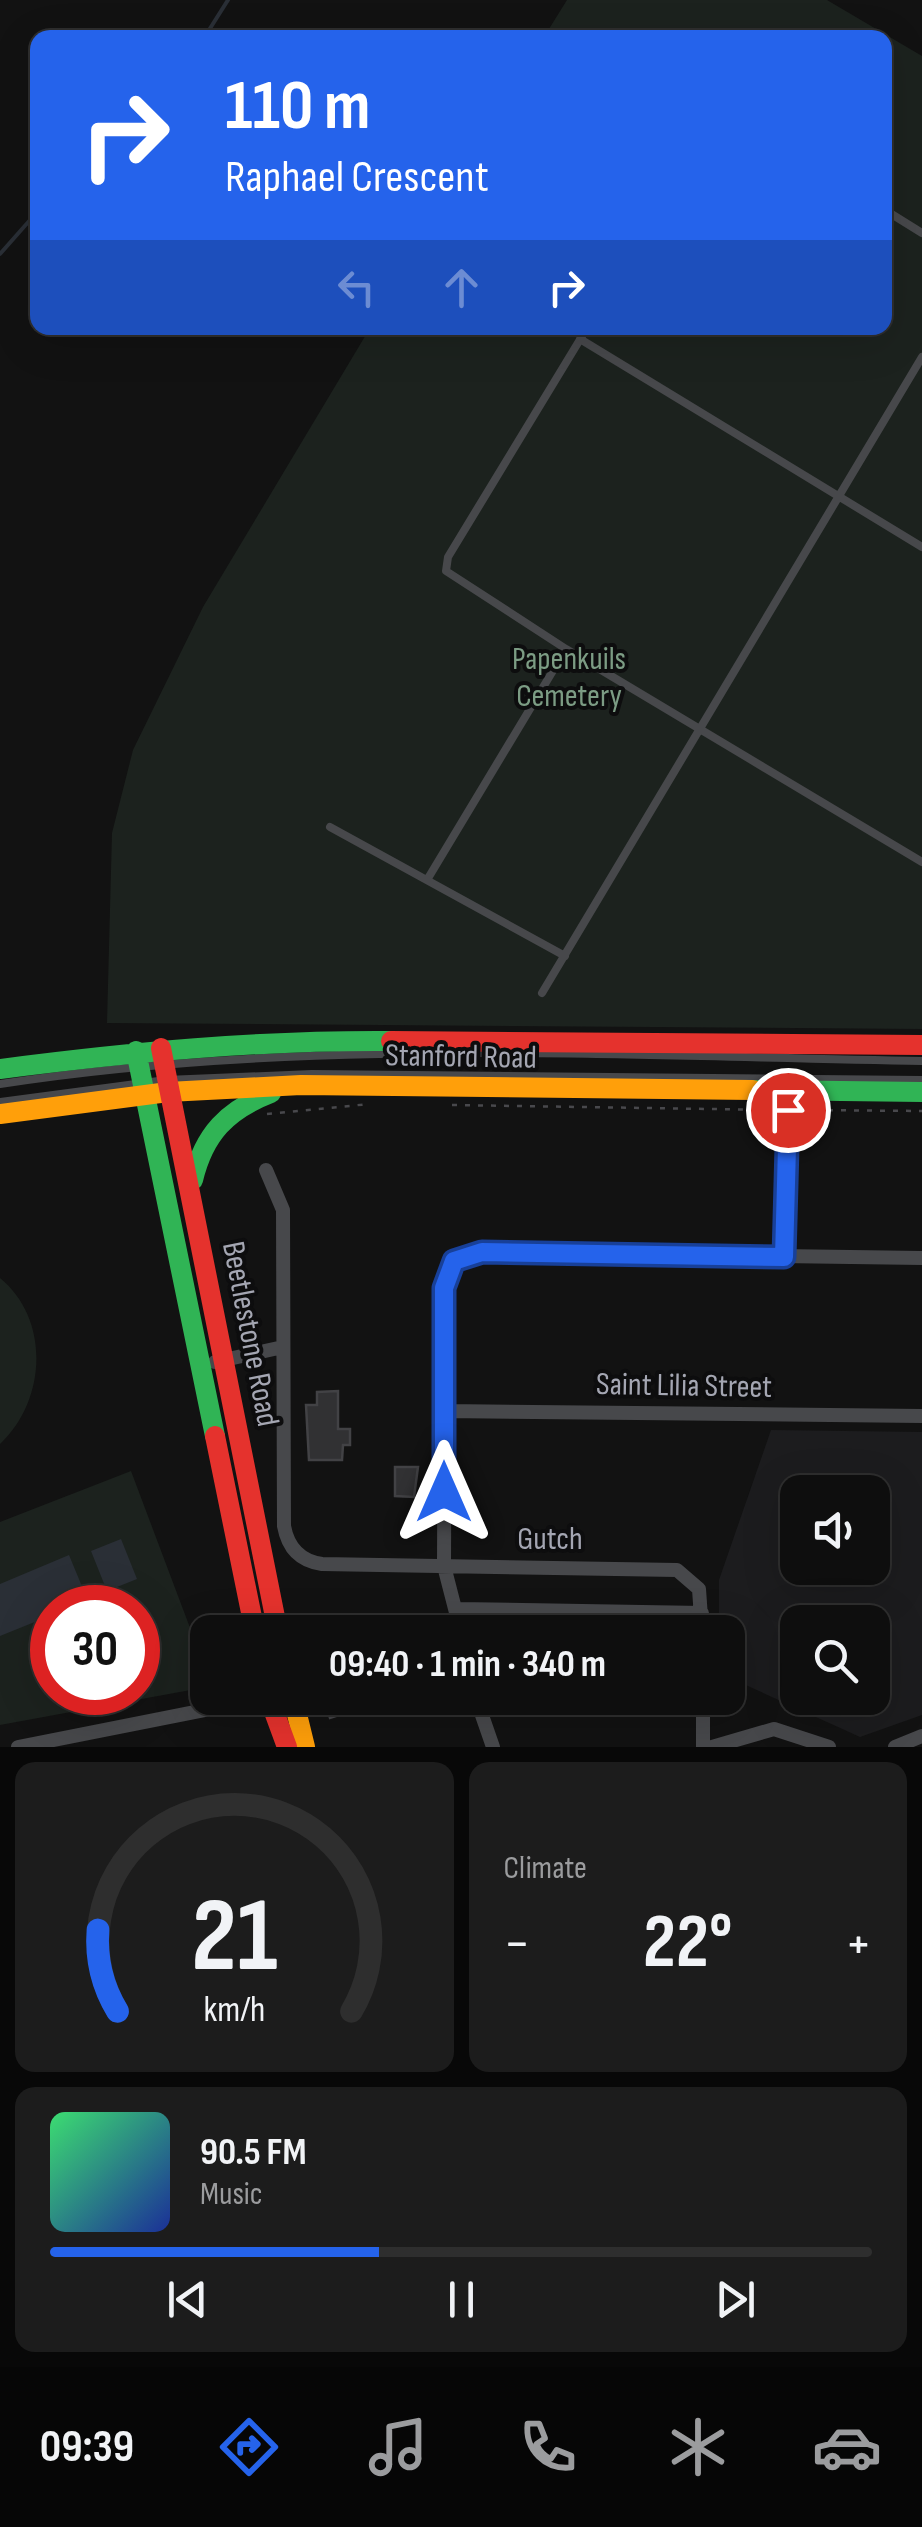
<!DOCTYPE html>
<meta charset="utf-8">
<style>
:root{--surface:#0e0e0e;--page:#1c1c1c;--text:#f1f3f6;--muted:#9b9c9e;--line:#2e2e2e;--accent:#2563eb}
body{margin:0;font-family:"Sofia Sans Condensed",sans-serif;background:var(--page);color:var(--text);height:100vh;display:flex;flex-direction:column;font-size:38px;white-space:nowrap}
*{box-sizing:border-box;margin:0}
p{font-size:32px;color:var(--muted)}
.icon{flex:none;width:55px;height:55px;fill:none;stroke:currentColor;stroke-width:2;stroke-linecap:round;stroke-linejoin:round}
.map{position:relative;height:1747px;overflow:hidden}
.details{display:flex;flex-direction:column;gap:15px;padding:15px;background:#080808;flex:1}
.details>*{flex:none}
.hud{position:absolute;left:30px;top:30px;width:862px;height:305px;border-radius:20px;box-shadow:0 10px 40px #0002,0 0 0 2px var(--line);background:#2563eb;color:#fff;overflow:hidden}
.buttons{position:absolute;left:780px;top:1475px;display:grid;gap:20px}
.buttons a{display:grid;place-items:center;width:110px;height:110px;border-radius:20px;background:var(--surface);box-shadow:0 10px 40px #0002,0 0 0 2px var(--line);font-size:50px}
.speed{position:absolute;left:30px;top:1585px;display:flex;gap:20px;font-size:50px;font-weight:700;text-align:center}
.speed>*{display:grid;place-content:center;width:130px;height:130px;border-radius:50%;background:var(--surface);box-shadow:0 10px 40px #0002,0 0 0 2px var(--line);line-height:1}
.speed .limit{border:15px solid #d22;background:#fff;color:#111}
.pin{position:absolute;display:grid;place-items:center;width:85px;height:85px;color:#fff;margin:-42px;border:5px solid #fff;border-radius:50%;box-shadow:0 2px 10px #0007}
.me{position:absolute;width:110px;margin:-55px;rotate:0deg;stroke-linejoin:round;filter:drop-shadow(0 0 8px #0008)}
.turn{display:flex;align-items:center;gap:35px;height:210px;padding:0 30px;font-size:45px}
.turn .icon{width:130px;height:130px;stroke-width:2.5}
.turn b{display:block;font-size:70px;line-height:85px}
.lanes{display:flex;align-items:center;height:95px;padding:0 30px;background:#0003;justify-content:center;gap:50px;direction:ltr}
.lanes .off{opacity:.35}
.big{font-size:75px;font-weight:700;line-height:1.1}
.details .widget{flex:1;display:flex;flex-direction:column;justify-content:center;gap:15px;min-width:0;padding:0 35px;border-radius:20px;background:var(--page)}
.details .dial{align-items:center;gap:0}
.dial svg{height:260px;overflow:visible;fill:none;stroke:var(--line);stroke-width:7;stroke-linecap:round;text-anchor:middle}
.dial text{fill:var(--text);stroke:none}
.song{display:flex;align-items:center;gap:30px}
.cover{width:120px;height:120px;border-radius:15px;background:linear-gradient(135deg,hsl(140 70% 55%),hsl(230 70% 35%))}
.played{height:10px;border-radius:5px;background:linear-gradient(90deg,var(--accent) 40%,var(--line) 40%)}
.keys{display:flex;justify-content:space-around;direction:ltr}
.heat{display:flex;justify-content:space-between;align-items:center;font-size:55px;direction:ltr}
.details .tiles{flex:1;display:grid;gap:15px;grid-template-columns:1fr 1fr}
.widget:last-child{grid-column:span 2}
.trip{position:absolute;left:190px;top:1615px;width:555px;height:100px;border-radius:20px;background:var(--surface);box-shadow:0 10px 40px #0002,0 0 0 2px var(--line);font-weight:700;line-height:100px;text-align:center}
.tabs{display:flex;height:160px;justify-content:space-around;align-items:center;background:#060606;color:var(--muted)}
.tabs .icon{width:70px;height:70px}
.tabs .on{color:var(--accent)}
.tabs b{font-size:45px;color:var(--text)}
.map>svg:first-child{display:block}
</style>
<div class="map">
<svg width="922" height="1747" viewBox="0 0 922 1747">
<rect width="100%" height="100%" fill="#121212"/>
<path fill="#1c1c1e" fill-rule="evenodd" d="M771 1430 922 1432V1715L860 1737 728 1677V1632H719V1580ZM798 1492H872V1568H798ZM798 1622H872V1698H798Z"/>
<path fill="#1c221e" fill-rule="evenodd" d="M567 0H827L922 56V1029L107 1023 112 833 133 750 203 607 370 328H885V38L544 37Z
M0 1278C51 1320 46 1401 0 1444Z
M131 1471 207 1673V1687L0 1725V1522ZM52 1608H138V1692H52Z"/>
<path fill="#2a2f36" d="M121 1539 137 1579 107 1591 91 1551Z
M69 1555 88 1601 52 1608V1615L0 1636V1584Z"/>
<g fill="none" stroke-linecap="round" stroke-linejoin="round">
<path stroke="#2a2f36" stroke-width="4" d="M204 38 228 0
M0 254 38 211"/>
</g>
<path fill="#313133" stroke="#424245" stroke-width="2.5" d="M338 1391V1429H350V1445H343L342 1460H309L306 1405H317V1392Z
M395 1467H418L414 1497 395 1496Z
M351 1698 355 1710 330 1718 325 1703Z"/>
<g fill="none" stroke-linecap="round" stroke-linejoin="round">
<path stroke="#48484c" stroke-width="2.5" stroke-dasharray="5 8" stroke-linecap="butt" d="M452 1105 774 1110
M802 1110 922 1111
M267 1114 369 1104"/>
<path stroke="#47484b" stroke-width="8" d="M885 210 922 233
M587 328 448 557 446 571 566 649 922 862
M580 339 922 547
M330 827 565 956
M427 880 566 649
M542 993 922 357
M0 1084C304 1037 615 1056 922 1061
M0 1102 166 1080 312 1074 922 1080"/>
<path stroke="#47484b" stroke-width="14" d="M266 1170 283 1210 284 1526C288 1548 300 1561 322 1564L677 1570 699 1589 702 1632
M785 1257 788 1090
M215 1362 283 1347
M445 1411 922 1416
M457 1609 702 1613
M461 1632 444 1566 445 1288 447 1272 459 1256 482 1252 922 1258
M476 1698 493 1747
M703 1698V1747
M18 1747 266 1698
M712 1747 774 1729 829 1747
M895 1747 922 1736"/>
<path stroke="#30b455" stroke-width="20" d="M136 1051 215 1436
M0 1069C131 1052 259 1040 391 1041
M753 1090 922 1092
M193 1180C204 1134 227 1110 271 1093"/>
<path stroke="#ff9f0a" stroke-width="20" d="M0 1114 168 1092 301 1085 753 1090
M293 1698 305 1747"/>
<path stroke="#e5322d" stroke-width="20" d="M391 1041 922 1045
M161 1048 278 1632
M215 1436 255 1632
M269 1698 287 1747"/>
</g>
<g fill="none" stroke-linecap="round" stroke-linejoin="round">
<g stroke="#184099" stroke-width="25">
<path id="route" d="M444 1492V1288L454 1261 482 1252 784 1257 788 1110"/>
</g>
<use href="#route" stroke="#2563eb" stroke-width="18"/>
</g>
<g text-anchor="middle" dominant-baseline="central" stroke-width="8" stroke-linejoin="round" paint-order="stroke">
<g font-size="32" fill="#7c9c84" stroke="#0d0d0e">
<text x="569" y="659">Papenkuils<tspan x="569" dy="37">Cemetery</tspan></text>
</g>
<g font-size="32" fill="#a4a6b2" stroke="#0d0d0e">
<text transform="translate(461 1057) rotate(1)">Stanford Road</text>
<text transform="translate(250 1334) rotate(79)">Beetlestone Road</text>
<text transform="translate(684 1386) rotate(1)">Saint Lilia Street</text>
<text x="550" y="1539">Gutch</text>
</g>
</g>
</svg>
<div class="buttons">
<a><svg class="icon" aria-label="sound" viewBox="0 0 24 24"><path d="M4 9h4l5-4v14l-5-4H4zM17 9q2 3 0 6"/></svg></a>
<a><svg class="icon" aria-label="search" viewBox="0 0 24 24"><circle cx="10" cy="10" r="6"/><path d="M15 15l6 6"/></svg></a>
</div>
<div class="speed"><div class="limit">30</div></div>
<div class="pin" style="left:788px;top:1110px;background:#d93025"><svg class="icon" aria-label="arrive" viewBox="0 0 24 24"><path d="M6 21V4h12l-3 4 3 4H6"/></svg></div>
<svg class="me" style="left:444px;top:1492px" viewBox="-20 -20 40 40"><path d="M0-17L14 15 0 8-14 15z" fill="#2563eb" stroke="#fff" stroke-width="4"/></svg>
<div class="trip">09:40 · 1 min · 340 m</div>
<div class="hud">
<div class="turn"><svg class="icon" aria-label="right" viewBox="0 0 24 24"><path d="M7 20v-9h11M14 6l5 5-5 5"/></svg><div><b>110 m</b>Raphael Crescent</div></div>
<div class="lanes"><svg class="icon off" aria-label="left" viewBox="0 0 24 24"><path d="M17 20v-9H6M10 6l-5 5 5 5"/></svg><svg class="icon off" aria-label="ahead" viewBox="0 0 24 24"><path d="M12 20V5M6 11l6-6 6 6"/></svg><svg class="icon" aria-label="right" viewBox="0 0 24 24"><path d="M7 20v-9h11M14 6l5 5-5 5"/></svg></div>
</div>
</div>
<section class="details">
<div class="tiles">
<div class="widget dial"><svg viewBox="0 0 100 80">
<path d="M14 69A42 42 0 1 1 86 69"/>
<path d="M14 69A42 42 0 0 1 8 44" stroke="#2563eb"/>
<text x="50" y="56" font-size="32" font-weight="700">21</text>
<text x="50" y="72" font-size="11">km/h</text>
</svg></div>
<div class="widget"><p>Climate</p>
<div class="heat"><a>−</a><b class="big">22°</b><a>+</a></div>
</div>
<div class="widget">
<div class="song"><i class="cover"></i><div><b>90.5 FM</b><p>Music</p></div></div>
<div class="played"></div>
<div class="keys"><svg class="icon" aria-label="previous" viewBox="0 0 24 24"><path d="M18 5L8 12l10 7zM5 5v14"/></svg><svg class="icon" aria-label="pause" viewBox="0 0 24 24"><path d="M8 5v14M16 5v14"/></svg><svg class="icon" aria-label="next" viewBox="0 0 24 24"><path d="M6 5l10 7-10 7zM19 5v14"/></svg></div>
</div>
</div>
</section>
<nav class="tabs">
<b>09:39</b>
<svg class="icon on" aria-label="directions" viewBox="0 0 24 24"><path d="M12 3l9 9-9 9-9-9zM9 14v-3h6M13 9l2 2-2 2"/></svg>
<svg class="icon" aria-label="music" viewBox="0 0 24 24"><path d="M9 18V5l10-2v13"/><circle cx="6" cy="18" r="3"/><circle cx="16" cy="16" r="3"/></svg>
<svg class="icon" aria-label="phone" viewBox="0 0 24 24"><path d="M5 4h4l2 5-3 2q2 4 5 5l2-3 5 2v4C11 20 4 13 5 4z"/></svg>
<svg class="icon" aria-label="climate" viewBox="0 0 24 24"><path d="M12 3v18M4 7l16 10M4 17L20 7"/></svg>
<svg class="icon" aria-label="car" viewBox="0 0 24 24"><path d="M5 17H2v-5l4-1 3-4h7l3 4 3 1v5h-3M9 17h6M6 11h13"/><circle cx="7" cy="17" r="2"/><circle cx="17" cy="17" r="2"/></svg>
</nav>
